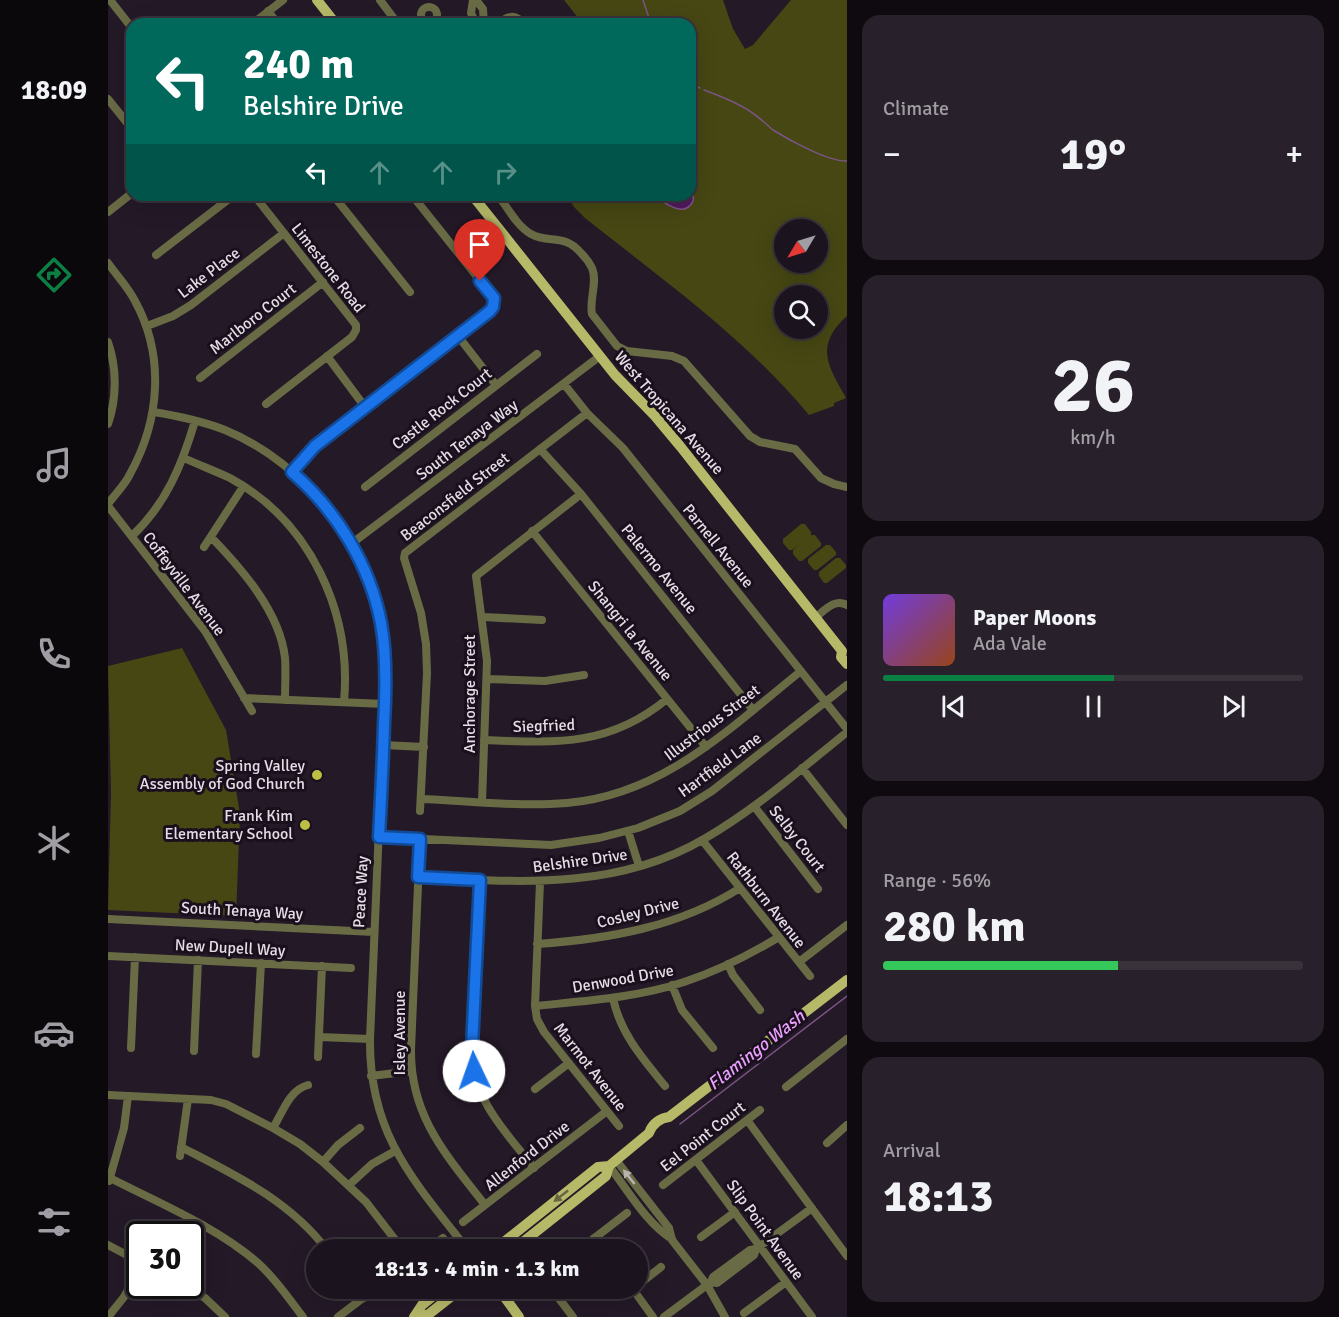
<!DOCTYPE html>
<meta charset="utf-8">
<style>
:root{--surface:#1b131d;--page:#28202a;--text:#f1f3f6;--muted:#a09ea4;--line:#39323b;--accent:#0b8043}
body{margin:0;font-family:Signika,sans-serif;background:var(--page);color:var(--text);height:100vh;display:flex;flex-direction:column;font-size:22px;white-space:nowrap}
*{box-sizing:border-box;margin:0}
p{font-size:20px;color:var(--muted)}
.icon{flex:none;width:33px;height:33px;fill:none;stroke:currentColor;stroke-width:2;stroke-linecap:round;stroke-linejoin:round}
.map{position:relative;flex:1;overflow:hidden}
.details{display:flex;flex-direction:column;gap:15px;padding:15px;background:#0f0a10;width:492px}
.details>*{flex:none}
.guide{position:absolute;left:18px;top:18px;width:570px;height:183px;border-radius:18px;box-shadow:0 6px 24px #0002,0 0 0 2px var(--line);background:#00695c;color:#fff;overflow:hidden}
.needle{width:39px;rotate:232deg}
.fabs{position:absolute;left:666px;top:219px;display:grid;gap:12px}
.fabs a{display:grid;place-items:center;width:54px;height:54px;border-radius:50%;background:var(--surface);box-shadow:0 6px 24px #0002,0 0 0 2px var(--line);font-size:30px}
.speed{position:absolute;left:18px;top:1221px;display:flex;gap:12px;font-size:30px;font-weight:700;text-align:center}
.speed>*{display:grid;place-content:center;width:78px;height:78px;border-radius:50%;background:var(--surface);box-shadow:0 6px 24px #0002,0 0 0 2px var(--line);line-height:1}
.speed .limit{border:3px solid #111;border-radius:9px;background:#fff;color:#111}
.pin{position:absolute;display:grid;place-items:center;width:51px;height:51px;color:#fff;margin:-62px -26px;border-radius:50% 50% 50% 0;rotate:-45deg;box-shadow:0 0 6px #0007}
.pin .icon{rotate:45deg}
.me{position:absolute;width:66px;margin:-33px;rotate:357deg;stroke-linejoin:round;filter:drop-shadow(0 0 4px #0008)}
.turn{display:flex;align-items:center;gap:21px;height:126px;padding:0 18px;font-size:27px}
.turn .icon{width:78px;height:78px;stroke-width:2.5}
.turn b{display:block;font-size:42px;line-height:51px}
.lanes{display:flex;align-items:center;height:57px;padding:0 18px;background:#0003;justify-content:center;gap:30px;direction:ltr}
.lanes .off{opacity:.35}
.big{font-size:45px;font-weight:800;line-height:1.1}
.details .card{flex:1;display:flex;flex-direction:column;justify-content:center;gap:9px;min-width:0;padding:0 21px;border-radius:18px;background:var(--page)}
.details .dial{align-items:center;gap:0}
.dial b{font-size:78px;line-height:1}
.song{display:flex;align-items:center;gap:18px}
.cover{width:72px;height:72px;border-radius:9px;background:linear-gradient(135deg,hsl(260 70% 55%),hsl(20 70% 35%))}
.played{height:6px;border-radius:3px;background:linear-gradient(90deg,var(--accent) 55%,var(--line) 55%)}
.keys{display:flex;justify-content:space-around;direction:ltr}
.heat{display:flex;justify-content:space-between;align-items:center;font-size:33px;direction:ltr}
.charge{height:9px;border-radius:4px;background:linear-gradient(90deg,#34c759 56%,var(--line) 0)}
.trip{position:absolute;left:198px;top:1239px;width:342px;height:60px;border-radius:30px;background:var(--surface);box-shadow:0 6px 24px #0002,0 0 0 2px var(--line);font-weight:800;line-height:60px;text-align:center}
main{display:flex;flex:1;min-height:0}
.tabs{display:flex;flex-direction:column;width:108px;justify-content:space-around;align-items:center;background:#0b080c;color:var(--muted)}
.tabs .icon{width:42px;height:42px}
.tabs .current{color:var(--accent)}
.tabs b{font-size:27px;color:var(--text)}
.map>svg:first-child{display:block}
</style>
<main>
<nav class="tabs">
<b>18:09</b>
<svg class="icon current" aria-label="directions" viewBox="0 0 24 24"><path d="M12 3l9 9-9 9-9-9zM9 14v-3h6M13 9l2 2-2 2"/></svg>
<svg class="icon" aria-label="music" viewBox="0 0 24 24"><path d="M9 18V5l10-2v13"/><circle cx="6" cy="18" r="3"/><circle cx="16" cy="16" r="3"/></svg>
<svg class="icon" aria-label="phone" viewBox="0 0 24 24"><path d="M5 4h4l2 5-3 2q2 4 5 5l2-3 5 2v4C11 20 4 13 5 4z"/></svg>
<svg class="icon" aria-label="climate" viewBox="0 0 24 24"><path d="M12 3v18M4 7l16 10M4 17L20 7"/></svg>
<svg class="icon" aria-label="car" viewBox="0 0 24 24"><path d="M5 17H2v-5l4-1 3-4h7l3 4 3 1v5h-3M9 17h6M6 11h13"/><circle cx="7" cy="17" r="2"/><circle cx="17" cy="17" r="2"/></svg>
<svg class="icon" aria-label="filters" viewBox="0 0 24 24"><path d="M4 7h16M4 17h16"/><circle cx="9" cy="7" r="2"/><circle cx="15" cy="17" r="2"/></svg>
</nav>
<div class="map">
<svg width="739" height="1317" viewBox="0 0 739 1317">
<rect width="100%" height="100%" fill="#241927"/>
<path fill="#464713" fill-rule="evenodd" d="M456 0H615L625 29 637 49 645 45 683 0H739V316C706 346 720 366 738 398L726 403V406L701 415C637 338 555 280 477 218L466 207 459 195H582V24H475ZM676 230H710V262H676ZM676 296H710V328H676Z
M693 524H697L703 532V535H707L713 543V546L694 561H691L685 554V550L690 545 684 550H681L675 543V539Z
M718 545H722L728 552V555L709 570H706L700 563V559Z
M728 558H732L738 565V568L719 583H716L711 576V572Z
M74 648 118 730 132 814 128 916 0 910 3 793 0 666Z"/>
<path fill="#50195d" stroke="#7c5486" stroke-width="1.5" d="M582 189C585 193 587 198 584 203 575 218 555 202 546 195H582Z"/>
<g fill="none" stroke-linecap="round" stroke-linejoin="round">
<path stroke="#7c5486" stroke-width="1.5" d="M535 0 543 24
M582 84 592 88
M596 90C612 96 629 102 643 112 651 117 658 124 665 130 681 140 721 162 739 161
M572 1124 739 996"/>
<path stroke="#696b45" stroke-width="8" d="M2 0 24 28
M272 0 290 24
M365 0 363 13 368 24
M368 0 375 9 376 24
M313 15a8 8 0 1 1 16 0a8 8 0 1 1-16 0Z
M160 11 170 24
M144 24 175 0
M390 24C399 16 407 13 416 24
M0 99 24 129
M146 195 248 325V330L244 337 158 404
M225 195 302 292
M390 195C399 207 409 226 423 234 441 244 456 233 473 253 477 257 481 262 484 268 490 282 481 299 484 314L509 346 519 351 564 356 576 361 642 436 652 442 687 449 713 478 726 484 739 487
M0 212 24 193
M48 255 126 195
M0 263C9 276 20 287 27 301 57 356 52 420 22 474 17 485 7 494 0 504
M39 326 65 316 83 305 176 233
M350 336 388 385
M0 342C9 368 9 398 0 424
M219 356 257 407
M92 378 215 282
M456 384 479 413 515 448 739 729
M46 412C70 416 94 421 117 430 178 455 234 512 258 574 270 603 274 632 278 663L262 1039C261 1134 305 1180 360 1250
M432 449 473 494 645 710
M76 458C91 465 107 471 122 478 203 522 244 613 236 702
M184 472 207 446 382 311 385 307 386 298 304 195
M257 487 429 354
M0 506 97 631 144 711
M424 531 598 747
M24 536C58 504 74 465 87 421
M103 537C133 568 172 612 177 658 178 671 177 686 177 700
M243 544 492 356
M96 547 135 487
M375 617 434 620
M708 617C717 610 727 598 739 605
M379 679 437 681 476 675
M136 698 277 704
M376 740C447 743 501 747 559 699
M275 745 316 747
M694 768 739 825
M313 799C361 801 411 807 459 803 555 795 622 728 693 671
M374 802 379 661 368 576 473 494
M646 806 710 889
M312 811 319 673 318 644 313 613 296 558 297 553 479 413
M520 831 531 866
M271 837 443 845 491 838 530 828 572 811 604 791 739 685
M312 839 303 1049C302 1116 338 1155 377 1205
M594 840 702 976
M310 877C409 882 507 891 596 839 648 809 693 769 739 732
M372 880 364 1047C365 1101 394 1127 426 1168
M432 882 427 1006 429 1019 436 1032 511 1126
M0 919 266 932
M429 944C500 939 571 927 632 888
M0 956 243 968
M691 962 739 925
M620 964 625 975 652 1010
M564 985 574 1010 605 1048
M505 998C512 1033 535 1059 557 1086
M427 1006C476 1001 528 998 576 982 609 971 641 955 671 937
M211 1037 262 1039
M23 1048 27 957
M86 1051 90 960
M148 1054 153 963
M210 1057 214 966
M263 1076 304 1071
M678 1087 739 1039
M427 1089 461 1063
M0 1095 103 1100 118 1104 165 1128 192 1144 215 1162 258 1202 295 1250
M639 1120 739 1256
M165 1128C175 1112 181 1090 200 1085
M719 1143 739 1125
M73 1147C127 1175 181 1200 219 1250
M72 1156 80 1099
M508 1160 561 1228 564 1240 599 1285 617 1317
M588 1160 704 1317
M215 1162 230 1145 252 1128
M501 1166C520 1190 538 1223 564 1239
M2 1178C51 1203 109 1227 150 1263 168 1279 181 1299 195 1317
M1 1181 16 1128 20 1096
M241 1185 264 1164 287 1151
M555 1185 652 1110
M355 1222 499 1111
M593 1237 627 1212
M486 1238 495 1250
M0 1245 32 1262
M319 1250 335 1238
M471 1250 519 1213
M603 1282 609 1283 646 1255 648 1249
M530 1285 553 1267
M76 1286 97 1298 117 1317
M249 1288 256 1298
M443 1288 465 1317
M524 1288 545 1317
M416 1292 421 1288
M636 1313 678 1282
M0 1317 16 1297 32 1268
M230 1317 268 1288
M556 1317 603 1282 605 1277 642 1250 648 1249 704 1208"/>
<path stroke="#b6b968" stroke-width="10" d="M209 0 228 24
M364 195 507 375 547 416 572 446 734 651 733 657 739 664
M386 1250 490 1167 501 1166
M405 1250 498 1176 501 1166 541 1133C544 1124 552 1118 561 1117L739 980
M390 1288 411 1317
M306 1317 314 1305 335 1288
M309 1317 321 1314 354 1288"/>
</g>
<defs><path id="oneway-solid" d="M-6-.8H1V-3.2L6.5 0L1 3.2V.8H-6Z" transform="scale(1.5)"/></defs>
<use fill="#b9b5ae" href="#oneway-solid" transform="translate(521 1177) rotate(-128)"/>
<use fill="#686442" href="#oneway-solid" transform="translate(453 1196) rotate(142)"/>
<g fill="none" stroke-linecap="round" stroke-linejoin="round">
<g stroke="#114b97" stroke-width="15">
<path id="route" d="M366 1071 364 1047 372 880 310 877 312 839 271 837C273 799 275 761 276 723 278 690 279 656 273 623 262 565 228 510 184 472L207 446 382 311 385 307 386 298 372 281"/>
</g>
<use href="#route" stroke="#1a73e8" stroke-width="10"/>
</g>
<g fill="#bcbf44" stroke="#1a101d" stroke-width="2">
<circle cx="209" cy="775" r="6"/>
<circle cx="197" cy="825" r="6"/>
</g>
<g text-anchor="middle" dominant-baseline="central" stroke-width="6" stroke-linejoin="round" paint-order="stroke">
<g font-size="16" fill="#e4dde6" stroke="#1a101d">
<text transform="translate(220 268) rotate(52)">Limestone Road</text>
<text transform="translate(101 273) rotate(-37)">Lake Place</text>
<text transform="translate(145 319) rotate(-38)">Marlboro Court</text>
<text transform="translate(334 409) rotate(-38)">Castle Rock Court</text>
<text transform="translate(561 413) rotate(49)">West Tropicana Avenue</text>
<text transform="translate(359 440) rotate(-37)">South Tenaya Way</text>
<text transform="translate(347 497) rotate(-38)">Beaconsfield Street</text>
<text transform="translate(610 546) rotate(51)">Parnell Avenue</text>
<text transform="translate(551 569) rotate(51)">Palermo Avenue</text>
<text transform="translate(76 584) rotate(53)">Coffeyville Avenue</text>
<text transform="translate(522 631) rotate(51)">Shangri la Avenue</text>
<text transform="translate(362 694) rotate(-90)">Anchorage Street</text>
<text transform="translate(604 723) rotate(-37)">Illustrious Street</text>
<text transform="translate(436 726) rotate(-2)">Siegfried</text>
<text transform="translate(612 765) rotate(-36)">Hartfield Lane</text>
<text transform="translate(689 839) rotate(52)">Selby Court</text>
<text transform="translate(472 861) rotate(-8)">Belshire Drive</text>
<text transform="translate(253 892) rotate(-87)">Peace Way</text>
<text transform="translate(658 900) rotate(52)">Rathburn Avenue</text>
<text transform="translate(134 911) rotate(3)">South Tenaya Way</text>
<text transform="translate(530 913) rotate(-14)">Cosley Drive</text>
<text transform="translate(122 948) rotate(3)">New Dupell Way</text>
<text transform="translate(515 979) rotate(-10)">Denwood Drive</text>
<text transform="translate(292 1033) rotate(-90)">Isley Avenue</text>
<text transform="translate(482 1067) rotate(52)">Marmot Avenue</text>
<text transform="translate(595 1137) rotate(-38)">Eel Point Court</text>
<text transform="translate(419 1156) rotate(-38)">Allenford Drive</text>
<text transform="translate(657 1230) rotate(54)">Slip Point Avenue</text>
</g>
<g font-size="16" fill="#e4dde6" stroke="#1a101d" text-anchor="end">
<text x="197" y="766">Spring Valley<tspan x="197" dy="18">Assembly of God Church</tspan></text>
<text x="185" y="816">Frank Kim<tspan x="185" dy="18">Elementary School</tspan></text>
</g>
<g font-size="18" font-style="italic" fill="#ea9efe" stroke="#1a101d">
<text transform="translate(648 1050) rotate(-38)">Flamingo Wash</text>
</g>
</g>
</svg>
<div class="fabs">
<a><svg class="needle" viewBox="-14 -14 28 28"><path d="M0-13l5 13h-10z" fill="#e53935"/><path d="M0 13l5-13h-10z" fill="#a09ea4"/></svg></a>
<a><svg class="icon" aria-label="search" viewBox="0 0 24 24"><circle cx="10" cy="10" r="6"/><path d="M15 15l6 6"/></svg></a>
</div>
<div class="speed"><div class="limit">30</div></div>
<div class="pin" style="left:372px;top:281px;background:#d93025"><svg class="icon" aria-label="arrive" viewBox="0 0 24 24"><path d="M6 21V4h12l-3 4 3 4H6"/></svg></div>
<svg class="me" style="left:366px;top:1071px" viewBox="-20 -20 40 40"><circle r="19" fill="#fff"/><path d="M0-13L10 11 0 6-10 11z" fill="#1a73e8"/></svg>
<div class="trip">18:13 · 4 min · 1.3 km</div>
<div class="guide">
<div class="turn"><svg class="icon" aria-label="left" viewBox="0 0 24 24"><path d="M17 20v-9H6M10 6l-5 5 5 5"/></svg><div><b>240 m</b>Belshire Drive</div></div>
<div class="lanes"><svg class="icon" aria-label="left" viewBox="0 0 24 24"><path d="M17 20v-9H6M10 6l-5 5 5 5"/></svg><svg class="icon off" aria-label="ahead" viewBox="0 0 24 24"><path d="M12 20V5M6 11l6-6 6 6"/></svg><svg class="icon off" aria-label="ahead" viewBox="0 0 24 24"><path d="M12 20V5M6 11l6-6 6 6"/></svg><svg class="icon off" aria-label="right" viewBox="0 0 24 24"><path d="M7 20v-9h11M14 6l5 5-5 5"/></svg></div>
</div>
</div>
<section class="details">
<div class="card"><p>Climate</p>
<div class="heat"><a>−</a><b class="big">19°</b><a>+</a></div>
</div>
<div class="card dial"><b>26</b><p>km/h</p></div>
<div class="card">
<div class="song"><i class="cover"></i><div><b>Paper Moons</b><p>Ada Vale</p></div></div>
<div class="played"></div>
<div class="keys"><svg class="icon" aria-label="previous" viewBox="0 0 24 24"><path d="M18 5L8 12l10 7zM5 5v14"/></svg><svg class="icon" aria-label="pause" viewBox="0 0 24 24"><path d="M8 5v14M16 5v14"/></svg><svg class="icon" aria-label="next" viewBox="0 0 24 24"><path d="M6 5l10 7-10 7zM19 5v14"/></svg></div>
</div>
<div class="card"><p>Range · 56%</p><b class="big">280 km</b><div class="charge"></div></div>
<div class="card"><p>Arrival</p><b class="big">18:13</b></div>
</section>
</main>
